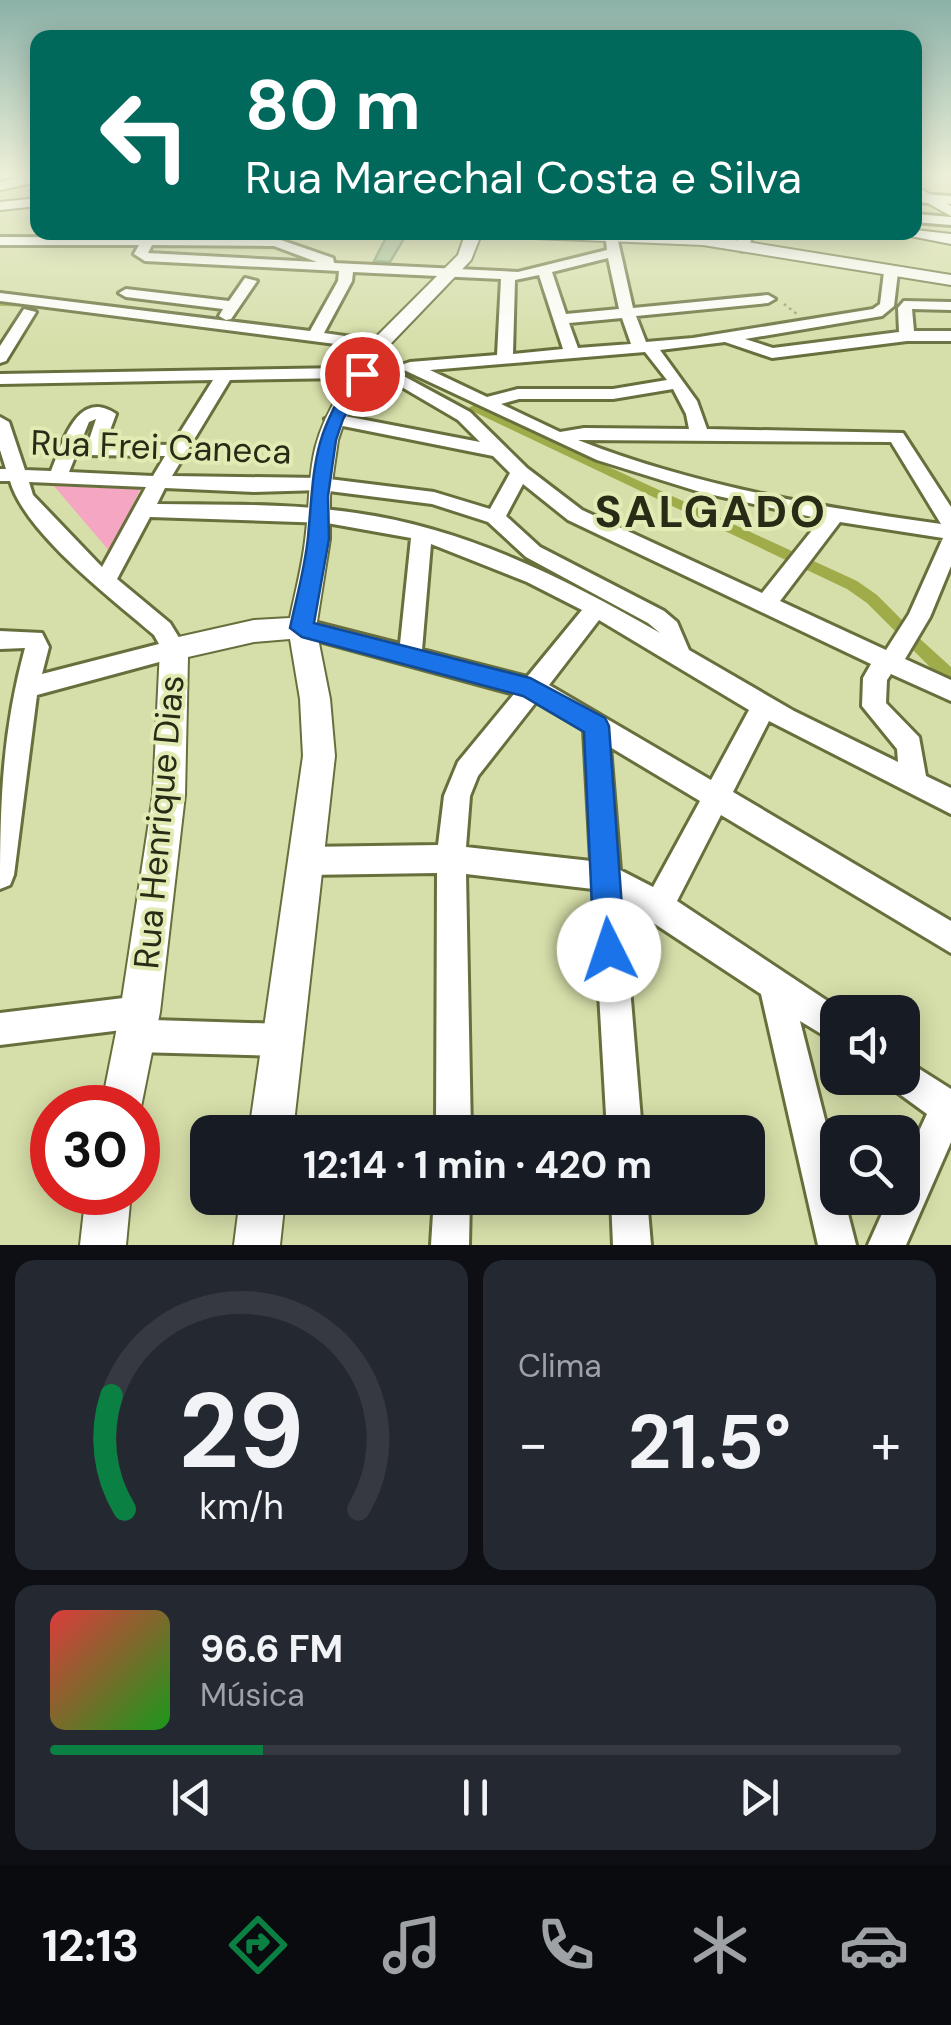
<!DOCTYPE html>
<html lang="pt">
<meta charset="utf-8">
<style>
:root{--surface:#171b24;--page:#242831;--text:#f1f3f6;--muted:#9ea1a6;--line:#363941;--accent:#0b8043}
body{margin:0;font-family:"DM Sans",sans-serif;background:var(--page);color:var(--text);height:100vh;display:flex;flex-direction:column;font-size:38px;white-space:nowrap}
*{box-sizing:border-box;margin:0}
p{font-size:32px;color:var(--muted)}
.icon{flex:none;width:55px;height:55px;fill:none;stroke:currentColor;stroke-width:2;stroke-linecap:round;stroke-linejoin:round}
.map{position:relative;height:1245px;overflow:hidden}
.side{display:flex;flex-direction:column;gap:15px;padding:15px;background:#0d0f14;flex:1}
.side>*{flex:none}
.top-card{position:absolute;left:30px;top:30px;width:892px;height:210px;border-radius:20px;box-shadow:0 5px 25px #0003;background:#00695c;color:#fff;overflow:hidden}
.buttons{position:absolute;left:820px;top:995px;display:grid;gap:20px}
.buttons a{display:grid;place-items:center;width:100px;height:100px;border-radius:20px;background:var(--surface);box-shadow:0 5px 25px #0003;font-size:50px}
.speed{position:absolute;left:30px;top:1085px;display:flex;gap:20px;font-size:50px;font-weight:700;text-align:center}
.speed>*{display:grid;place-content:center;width:130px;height:130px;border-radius:50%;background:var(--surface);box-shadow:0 5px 25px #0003;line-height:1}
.speed .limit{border:15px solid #d22;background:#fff;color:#111}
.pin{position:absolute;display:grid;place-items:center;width:85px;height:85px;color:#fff;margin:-42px;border:5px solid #fff;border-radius:50%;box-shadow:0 2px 10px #0007}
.me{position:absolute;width:110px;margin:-55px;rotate:356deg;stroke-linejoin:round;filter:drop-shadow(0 0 8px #0008)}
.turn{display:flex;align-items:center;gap:35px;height:210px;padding:0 50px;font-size:45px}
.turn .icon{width:130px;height:130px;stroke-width:2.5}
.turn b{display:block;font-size:70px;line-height:85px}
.big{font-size:75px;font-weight:700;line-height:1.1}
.side .tile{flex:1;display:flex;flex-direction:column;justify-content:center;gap:15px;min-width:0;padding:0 35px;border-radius:20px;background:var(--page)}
.side .dial{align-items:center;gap:0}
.dial svg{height:260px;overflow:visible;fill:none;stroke:var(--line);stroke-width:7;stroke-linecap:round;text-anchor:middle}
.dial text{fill:var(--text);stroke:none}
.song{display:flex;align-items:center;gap:30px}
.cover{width:120px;height:120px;border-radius:15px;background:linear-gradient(135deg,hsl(0 70% 55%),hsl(120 70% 35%))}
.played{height:10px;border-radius:5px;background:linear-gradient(90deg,var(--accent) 25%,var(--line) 25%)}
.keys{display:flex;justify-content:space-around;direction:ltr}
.heat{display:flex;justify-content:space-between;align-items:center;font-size:55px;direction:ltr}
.side .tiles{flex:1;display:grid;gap:15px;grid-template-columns:1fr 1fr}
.tile:last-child{grid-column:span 2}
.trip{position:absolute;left:190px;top:1115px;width:575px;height:100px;border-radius:20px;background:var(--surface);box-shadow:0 5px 25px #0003;font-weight:700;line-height:100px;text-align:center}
.tab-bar{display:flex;height:160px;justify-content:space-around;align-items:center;background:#090b0e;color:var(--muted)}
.tab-bar .icon{width:70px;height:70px}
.tab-bar .on{color:var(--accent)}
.tab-bar b{font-size:45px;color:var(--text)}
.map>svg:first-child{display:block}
</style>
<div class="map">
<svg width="951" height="1245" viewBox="0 0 951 1245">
<rect width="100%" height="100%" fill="#d6dea9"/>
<path fill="#f4a6c3" d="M54 486 140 489 111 553Z"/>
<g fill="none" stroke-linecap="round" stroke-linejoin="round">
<path fill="#a0ac49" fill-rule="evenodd" d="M0 300 36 301 41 304 36 307 0 306Z
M474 405 857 581 877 595 911 629 912 635 918 637 951 667V683L945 682 908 645 907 639 901 637 867 603 847 589 470 410 468 408Z"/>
</g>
<path fill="#a6c496" stroke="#7f9c70" stroke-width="2.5" d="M389 232H408L390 262 374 261Z"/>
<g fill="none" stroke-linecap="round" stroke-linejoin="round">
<g stroke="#686f3d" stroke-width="6">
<path id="minor" d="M915 194 951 196V204L915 202Z
M915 214 951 217V225L915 222Z
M740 232H753L749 247 742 251 735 247Z
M0 237 275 238 333 258 334 263 518 272 607 250 606 241 612 237 618 241 633 308 768 295 775 299 768 303 636 316 646 342 693 338 873 309 880 304 884 272 891 268 898 272 894 306 882 316 745 339 773 348 899 332 898 308 904 301 951 302V310L912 309 914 331H951V341H907L772 358 725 342 660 350 697 401 707 429 903 433 951 507V566L930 617 905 659 951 680V701L891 674 887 680 886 703 919 737 926 776 951 788V814L769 721 733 792 951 921V953L721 815 677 901 844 1012H838V1044L800 1021 838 1171V1198H844L856 1245H818L761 994 623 903 642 1132H607L593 889 466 874 471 1132H436L437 873 306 875 296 871 292 861 296 851 306 847 438 845 444 796 458 762 514 694 294 634 291 628 294 622 302 619 400 644 411 538 327 523 150 517 117 579 170 623 186 649 182 655 174 658 37 695 14 875 10 885 0 889C0 804 2 732 25 648L0 649V631L42 633 49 647 42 674 159 644 154 635C112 599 25 533 10 481H0V469H6L0 450V417L9 422 25 470 51 471C62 445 77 387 116 414L105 444 172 445 213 380 0 384V374L343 368 368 364V370L345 378 230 380 172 476 321 478 434 492 490 509 510 473 493 456 328 423 325 419 334 414 480 442 458 420 371 369 385 366 470 412 527 468 582 510 762 593 821 519 700 492 597 460 404 370V364L410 362 497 355 501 279 353 272 352 281 324 333 387 342V348L382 350 0 301V293L310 331 338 281 339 271 145 261 134 254 139 245H0ZM152 245 274 246 317 262 148 253ZM608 258 619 309 566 314 552 272ZM539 275 563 349 513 354 515 280ZM622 318 631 344 578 348 569 323ZM645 352 667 380 613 389H518L487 397 430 370ZM673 389 686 414 689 429 584 428 560 432 501 404 519 399H613ZM96 419 88 443 80 444 89 422ZM578 440 891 442 941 524C818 507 695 486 578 440ZM77 452 84 455 165 456 153 476 69 472ZM29 482 146 487 102 567 33 495ZM523 484 568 520 871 664 863 678 862 706 897 749 898 762 794 711 689 650 677 622 664 611 540 547 506 516ZM165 488 254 492 321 490 432 504 488 522 526 557 648 623 660 633C566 579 465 528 356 513 290 503 223 505 157 504ZM840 522 943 538 909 614 886 650 780 601ZM431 544 527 582 582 610 527 677 422 650ZM599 620 749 710 711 780 549 685ZM536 702 584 730 591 861 466 847 470 796 478 776ZM610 747 700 801 653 887 620 870Z
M245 278 257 281 231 319 226 320 219 316 223 309 126 297 119 293 126 289 229 301Z
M24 309 36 312 6 361 0 363V346Z
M140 996 151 1001 156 1012 153 1020 283 1024 295 1028 299 1040 295 1052 283 1056 136 1052 124 1048 120 1036 122 1030 0 1045V1013Z
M902 1058 951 1089V1142L906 1245H868L889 1198H902V1168L927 1114 890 1087 886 1078H902Z
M434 1198H470L469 1245H431Z
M611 1198H647L651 1245H613Z"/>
</g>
<g stroke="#686f3d" stroke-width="4">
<path id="major" d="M38 174V182L0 190V182Z
M915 186 951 206V216L915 196Z
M38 198V206L0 210V202Z
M915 230 951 234V244L890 232Z
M466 232H482L471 260 375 360H361V352L458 255Z
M503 232 703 235 951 275V285L703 245 510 237Z
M365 362 375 368 345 419 338 440 330 496V539L316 628 330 699 335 756 293 1132H249L303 756 300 699 290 639 254 642 188 657 185 795 160 1012 138 1122V1108H101L120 1012 153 795 160 649 164 641 174 638 254 620 290 618C295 593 302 567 305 541 313 478 304 449 341 391 348 380 353 366 365 362Z
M86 1192H131L126 1245H80Z
M240 1198H285L280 1245H234Z"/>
</g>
<path stroke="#969c73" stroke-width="2.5" stroke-dasharray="2.5 4" stroke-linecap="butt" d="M784 304 797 314"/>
<use href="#minor" fill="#fff" fill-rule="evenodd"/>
<use href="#major" fill="#fff" fill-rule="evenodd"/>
</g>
<linearGradient id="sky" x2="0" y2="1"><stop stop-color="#8bb1a8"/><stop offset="0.5" stop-color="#edf0d8"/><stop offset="1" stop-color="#edf0d8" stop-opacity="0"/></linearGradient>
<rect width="951" height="349" fill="url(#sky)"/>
<path fill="#1a73e8" stroke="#114b97" stroke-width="2.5" d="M356 370 370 374 343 419 336 440 328 496 329 539 314 623 530 678 605 718 609 726 625 950 620 961 609 966 598 961 594 950 584 732 523 696 302 637 290 628C296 599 305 568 308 537 315 460 312 438 356 370Z"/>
<g text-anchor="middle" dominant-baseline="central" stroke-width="8" stroke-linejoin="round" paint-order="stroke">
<g font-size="35" fill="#282b16" stroke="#e3ebb5">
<text transform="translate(161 447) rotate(2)">Rua Frei Caneca</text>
<text transform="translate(159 822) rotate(-85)">Rua Henrique Dias</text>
</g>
<g font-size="45" font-weight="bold" letter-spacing="2.5" fill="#282b16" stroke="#e3ebb5">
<text x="711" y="511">SALGADO</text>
</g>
</g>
</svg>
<div class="buttons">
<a><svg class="icon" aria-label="sound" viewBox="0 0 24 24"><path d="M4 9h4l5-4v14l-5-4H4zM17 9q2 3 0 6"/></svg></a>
<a><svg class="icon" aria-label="search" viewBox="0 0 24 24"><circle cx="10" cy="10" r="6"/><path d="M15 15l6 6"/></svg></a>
</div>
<div class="speed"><div class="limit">30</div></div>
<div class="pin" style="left:362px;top:374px;background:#d93025"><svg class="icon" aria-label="arrive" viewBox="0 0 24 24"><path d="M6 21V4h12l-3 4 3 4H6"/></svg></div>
<svg class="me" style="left:609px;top:950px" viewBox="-20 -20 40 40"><circle r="19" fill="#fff"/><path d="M0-13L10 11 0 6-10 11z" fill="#1a73e8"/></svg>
<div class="trip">12:14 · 1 min · 420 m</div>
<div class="top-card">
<div class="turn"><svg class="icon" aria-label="left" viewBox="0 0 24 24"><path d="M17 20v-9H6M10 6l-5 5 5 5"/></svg><div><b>80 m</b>Rua Marechal Costa e Silva</div></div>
</div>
</div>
<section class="side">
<div class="tiles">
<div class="tile dial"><svg viewBox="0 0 100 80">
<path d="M14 69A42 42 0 1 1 86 69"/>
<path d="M14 69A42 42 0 0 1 10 34" stroke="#0b8043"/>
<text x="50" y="56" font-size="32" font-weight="700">29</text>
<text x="50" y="72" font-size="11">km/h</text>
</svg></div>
<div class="tile"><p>Clima</p>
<div class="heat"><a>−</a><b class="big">21.5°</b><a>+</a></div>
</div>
<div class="tile">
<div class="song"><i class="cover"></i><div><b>96.6 FM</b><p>Música</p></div></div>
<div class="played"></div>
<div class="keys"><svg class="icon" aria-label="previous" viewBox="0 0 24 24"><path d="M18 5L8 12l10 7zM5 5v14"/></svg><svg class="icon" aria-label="pause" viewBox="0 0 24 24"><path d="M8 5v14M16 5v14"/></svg><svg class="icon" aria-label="next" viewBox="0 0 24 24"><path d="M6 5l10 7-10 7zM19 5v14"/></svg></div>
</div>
</div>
</section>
<nav class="tab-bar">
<b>12:13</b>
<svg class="icon on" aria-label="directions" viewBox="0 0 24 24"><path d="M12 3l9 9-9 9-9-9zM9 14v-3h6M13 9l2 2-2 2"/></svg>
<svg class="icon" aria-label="music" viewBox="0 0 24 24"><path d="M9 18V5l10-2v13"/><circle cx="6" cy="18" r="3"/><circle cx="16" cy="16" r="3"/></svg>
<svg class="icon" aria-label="phone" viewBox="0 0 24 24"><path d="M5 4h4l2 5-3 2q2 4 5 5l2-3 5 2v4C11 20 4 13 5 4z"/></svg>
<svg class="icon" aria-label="climate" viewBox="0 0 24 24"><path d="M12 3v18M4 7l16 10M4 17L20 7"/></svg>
<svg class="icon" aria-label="car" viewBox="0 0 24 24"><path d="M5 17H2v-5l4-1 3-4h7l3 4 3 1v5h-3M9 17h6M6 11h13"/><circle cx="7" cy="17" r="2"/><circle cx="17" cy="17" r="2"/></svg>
</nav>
